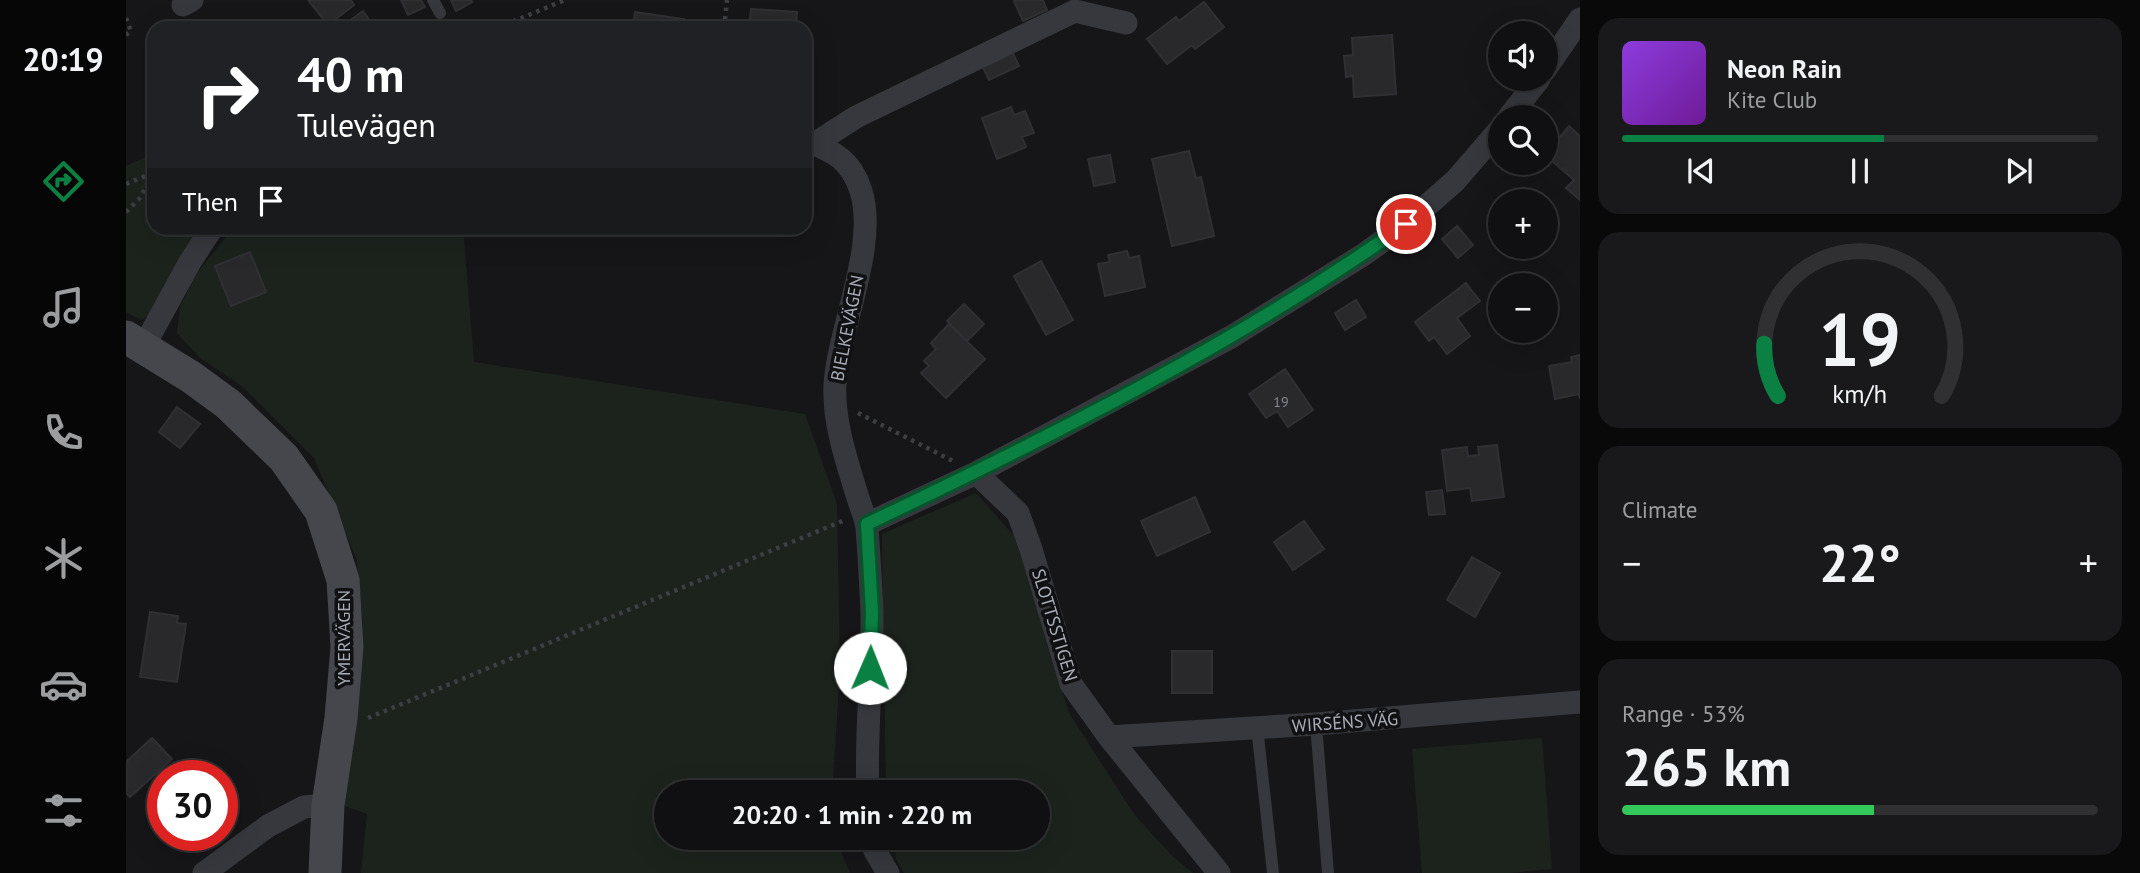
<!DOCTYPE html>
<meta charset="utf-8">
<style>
:root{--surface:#101012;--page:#19191b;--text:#f1f3f6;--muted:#9c9d9f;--line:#303032;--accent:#0b8043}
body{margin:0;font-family:"PT Sans",sans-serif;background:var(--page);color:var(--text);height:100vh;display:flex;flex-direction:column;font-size:26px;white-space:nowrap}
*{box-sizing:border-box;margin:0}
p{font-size:23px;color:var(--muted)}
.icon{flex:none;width:38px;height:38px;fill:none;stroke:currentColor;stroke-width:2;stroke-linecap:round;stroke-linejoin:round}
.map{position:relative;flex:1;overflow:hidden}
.side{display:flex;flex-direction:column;gap:18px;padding:18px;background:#09090a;width:560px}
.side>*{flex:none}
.top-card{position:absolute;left:21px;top:21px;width:665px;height:214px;border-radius:21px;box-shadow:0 7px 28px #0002,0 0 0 2px var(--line);background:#202124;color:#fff;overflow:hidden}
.fabs{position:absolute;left:1362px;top:21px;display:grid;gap:14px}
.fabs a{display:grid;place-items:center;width:70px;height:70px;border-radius:50%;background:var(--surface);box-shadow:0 7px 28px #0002,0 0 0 2px var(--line);font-size:35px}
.speed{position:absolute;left:21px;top:760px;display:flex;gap:14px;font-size:35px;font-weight:700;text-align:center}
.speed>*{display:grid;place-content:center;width:91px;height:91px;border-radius:50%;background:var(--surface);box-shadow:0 7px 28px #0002,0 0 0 2px var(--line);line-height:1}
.speed .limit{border:10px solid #d22;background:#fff;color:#111}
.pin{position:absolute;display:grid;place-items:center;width:60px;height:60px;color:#fff;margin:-30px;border:4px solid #fff;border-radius:50%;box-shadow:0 2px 7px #0007}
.me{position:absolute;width:77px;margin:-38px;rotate:1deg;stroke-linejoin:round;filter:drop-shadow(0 0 5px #0008)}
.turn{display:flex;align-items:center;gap:24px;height:147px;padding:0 35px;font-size:32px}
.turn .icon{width:91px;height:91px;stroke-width:2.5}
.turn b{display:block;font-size:49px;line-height:60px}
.then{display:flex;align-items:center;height:66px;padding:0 35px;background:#0003;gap:14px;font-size:26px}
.big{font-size:52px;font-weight:600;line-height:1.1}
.side .card{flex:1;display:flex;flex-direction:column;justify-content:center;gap:10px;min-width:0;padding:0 24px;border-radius:21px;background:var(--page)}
.side .dial{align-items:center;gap:0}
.dial svg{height:182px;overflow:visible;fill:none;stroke:var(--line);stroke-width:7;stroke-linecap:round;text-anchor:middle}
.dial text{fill:var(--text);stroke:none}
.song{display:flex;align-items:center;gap:21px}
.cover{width:84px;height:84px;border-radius:10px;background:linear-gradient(135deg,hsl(270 70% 55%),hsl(280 70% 35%))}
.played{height:7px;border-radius:4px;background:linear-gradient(90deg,var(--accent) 55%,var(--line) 55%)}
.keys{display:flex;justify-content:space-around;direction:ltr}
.heat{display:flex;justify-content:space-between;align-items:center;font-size:38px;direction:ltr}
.charge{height:10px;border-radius:5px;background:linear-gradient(90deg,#34c759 53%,var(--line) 0)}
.trip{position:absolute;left:528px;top:780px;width:396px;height:70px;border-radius:35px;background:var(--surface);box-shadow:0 7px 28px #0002,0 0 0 2px var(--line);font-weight:600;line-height:70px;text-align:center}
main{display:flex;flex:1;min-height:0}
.tab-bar{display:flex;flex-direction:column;width:126px;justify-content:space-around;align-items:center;background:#060607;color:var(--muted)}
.tab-bar .icon{width:49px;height:49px}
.tab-bar .current{color:var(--accent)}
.tab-bar b{font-size:32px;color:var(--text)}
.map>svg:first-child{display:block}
</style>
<main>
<nav class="tab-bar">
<b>20:19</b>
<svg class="icon current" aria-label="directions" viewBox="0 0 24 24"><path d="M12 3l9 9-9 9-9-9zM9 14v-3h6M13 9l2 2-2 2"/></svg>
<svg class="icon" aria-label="music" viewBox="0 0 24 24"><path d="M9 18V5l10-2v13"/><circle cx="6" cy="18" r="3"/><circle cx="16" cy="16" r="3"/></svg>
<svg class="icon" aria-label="phone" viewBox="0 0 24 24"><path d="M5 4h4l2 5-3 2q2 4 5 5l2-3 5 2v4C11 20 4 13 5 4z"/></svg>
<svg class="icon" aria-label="climate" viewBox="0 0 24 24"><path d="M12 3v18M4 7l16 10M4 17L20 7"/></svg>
<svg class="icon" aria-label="car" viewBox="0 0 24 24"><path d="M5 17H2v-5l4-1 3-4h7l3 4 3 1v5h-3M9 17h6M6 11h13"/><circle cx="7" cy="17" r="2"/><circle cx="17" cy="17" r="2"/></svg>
<svg class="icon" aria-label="filters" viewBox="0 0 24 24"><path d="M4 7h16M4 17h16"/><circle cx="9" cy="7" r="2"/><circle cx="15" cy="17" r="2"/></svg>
</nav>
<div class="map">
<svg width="1454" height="873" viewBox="0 0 1454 873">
<rect width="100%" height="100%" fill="#161618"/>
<path fill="#1c231d" d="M28 153V228H72L40 282 25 314 15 320 0 312V166Z
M107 228H337L348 362 679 414 711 504 714 674 707 776 708 793H541V838H711L712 845 724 873H235L241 814 219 806 237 625 231 560 188 458 116 386 74 358 51 333 54 307 71 273Z
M850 493 890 538 903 574 921 646 943 713 1008 814 1046 856 1067 873H778L770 859 767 838H912V793H760L756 534Z
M1416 738 1426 869 1383 873H1296L1286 749Z"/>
<path fill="#29292c" stroke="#303034" stroke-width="2" d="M182 0H225L228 5 202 25Z
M275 0H295L299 7 282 15Z
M325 0H345L346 2 330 11Z
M890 0H917L921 10 897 21 888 1Z
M1078 2 1098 27 1069 49 1066 45 1041 64 1021 39 1050 17 1053 21Z
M625 9 671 12 670 28H623Z
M237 11 249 28H225L221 23Z
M509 12 558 19 557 28H507Z
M1266 35 1270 94 1228 97 1227 76 1220 77 1218 56 1227 55 1226 38Z
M885 49 893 66 863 80 855 63Z
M885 107 888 115 899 111 908 133 896 137 900 147 871 159 856 118Z
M1443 126 1454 136V200L1440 188 1448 180 1419 155Z
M1063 151 1070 178 1075 177 1088 236 1046 246 1026 159Z
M984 155 989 182 968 186 962 159Z
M1331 226 1347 245 1332 258 1316 239Z
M1001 251 1003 258 1013 256 1019 287 979 296 972 264 984 262 982 255Z
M124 252 140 292 105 306 89 266Z
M915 261 947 320 920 335 888 276Z
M1340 283 1354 301 1331 318 1344 336 1321 354 1308 337 1303 341 1289 322Z
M1230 300 1240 317 1219 330 1209 313Z
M838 304 858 324 841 341 821 321Z
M823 324 859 359 820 398 795 373 803 366 798 361 810 349 805 343Z
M1454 355V399L1453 394 1429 399 1423 366 1446 362 1445 357Z
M1159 369 1187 410 1162 427 1151 411 1140 418 1123 394Z
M51 407 74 424 54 448 33 432Z
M1371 445 1378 497 1346 501 1344 488 1321 491 1316 450 1341 447 1342 456 1353 455 1352 447Z
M1316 490 1319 514 1303 515 1300 492Z
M1069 497 1084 532 1031 556 1015 521Z
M1178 521 1198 549 1167 570 1148 542Z
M1346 557 1374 573 1349 617 1321 600Z
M24 612 52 616 51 623 60 624 51 682 14 677Z
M1046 651H1086V693H1046Z
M26 738 46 759 4 797 0 793V762Z"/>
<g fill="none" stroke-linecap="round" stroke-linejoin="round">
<path stroke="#3d3f44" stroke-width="4.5" stroke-dasharray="3.5 5" stroke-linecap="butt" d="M0 18 5 31 0 35
M371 28 439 0
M598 28 601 0
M0 184 24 174
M0 212 15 197 26 173
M732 413 827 461
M242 718 719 520"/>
<path stroke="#37383d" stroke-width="12" d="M307 0 314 13
M1190 724 1202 873
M1131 727 1147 873"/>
<path stroke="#37383d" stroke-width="23" d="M57 5 66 0
M1419 70 1454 19
M1383 117 1413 79
M679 141C708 151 725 160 735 191 752 245 713 327 709 384 707 422 721 462 732 498 735 508 740 518 741 528 743 556 745 585 746 613 747 673 739 733 742 793
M688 144 730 117 949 11 1000 23
M18 346 64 262 86 228
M850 473 892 513 905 549 945 684 983 737 1093 873
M741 524 850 473 1105 337 1237 255 1280 224 1329 181 1374 129
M983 737 1190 724 1454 702
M747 838 749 851 762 873
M78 873 142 826 178 807 202 805"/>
<path stroke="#45474d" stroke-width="33" d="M0 337 65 377 102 404 158 458 195 511 217 580 221 647 215 718 202 805 199 873"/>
</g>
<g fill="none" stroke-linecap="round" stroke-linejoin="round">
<g stroke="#07532c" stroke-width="18">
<path id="route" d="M744 668 746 613 741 524C926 436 1112 343 1280 224"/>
</g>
<use href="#route" stroke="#0b8043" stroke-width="12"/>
</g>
<g text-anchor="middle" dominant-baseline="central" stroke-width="7" stroke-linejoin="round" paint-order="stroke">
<g font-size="14" fill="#888b94">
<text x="1155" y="402">19</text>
</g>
<g font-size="18" fill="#a8adb8" stroke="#111113">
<text transform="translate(721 328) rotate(-79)">BIELKEVÄGEN</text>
<text transform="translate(929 625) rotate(73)">SLOTTSSTIGEN</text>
<text transform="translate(217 638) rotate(-90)">YMERVÄGEN</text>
<text transform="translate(1219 722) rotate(-4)">WIRSÉNS VÄG</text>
</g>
</g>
</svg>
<div class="fabs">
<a><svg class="icon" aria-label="sound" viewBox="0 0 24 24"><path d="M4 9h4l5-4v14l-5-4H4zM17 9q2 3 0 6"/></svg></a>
<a><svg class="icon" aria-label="search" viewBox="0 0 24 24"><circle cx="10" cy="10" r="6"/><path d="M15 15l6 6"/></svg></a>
<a>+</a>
<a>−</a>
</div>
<div class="speed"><div class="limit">30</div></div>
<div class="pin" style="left:1280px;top:224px;background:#d93025"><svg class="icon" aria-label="arrive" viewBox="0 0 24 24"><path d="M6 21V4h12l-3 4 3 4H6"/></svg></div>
<svg class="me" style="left:744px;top:668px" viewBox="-20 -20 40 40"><circle r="19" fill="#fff"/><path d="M0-13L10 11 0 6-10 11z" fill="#0b8043"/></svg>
<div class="trip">20:20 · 1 min · 220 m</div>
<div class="top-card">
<div class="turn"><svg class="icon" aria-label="right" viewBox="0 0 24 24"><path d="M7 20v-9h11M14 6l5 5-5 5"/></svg><div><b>40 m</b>Tulevägen</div></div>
<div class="then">Then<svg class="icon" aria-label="arrive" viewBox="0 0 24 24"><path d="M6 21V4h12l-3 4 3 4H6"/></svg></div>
</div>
</div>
<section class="side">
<div class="card">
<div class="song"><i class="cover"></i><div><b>Neon Rain</b><p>Kite Club</p></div></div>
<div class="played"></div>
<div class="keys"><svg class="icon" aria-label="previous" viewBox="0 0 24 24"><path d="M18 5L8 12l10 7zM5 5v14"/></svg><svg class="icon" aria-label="pause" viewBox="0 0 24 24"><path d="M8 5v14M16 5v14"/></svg><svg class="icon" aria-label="next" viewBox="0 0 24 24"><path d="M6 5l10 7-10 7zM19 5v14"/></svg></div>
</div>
<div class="card dial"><svg viewBox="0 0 100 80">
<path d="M14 69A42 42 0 1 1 86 69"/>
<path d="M14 69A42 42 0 0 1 8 46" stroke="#0b8043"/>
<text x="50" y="56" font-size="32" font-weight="700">19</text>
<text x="50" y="72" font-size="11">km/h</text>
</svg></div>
<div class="card"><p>Climate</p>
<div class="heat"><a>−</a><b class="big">22°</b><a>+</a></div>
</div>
<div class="card"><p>Range · 53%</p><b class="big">265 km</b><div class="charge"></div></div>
</section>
</main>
